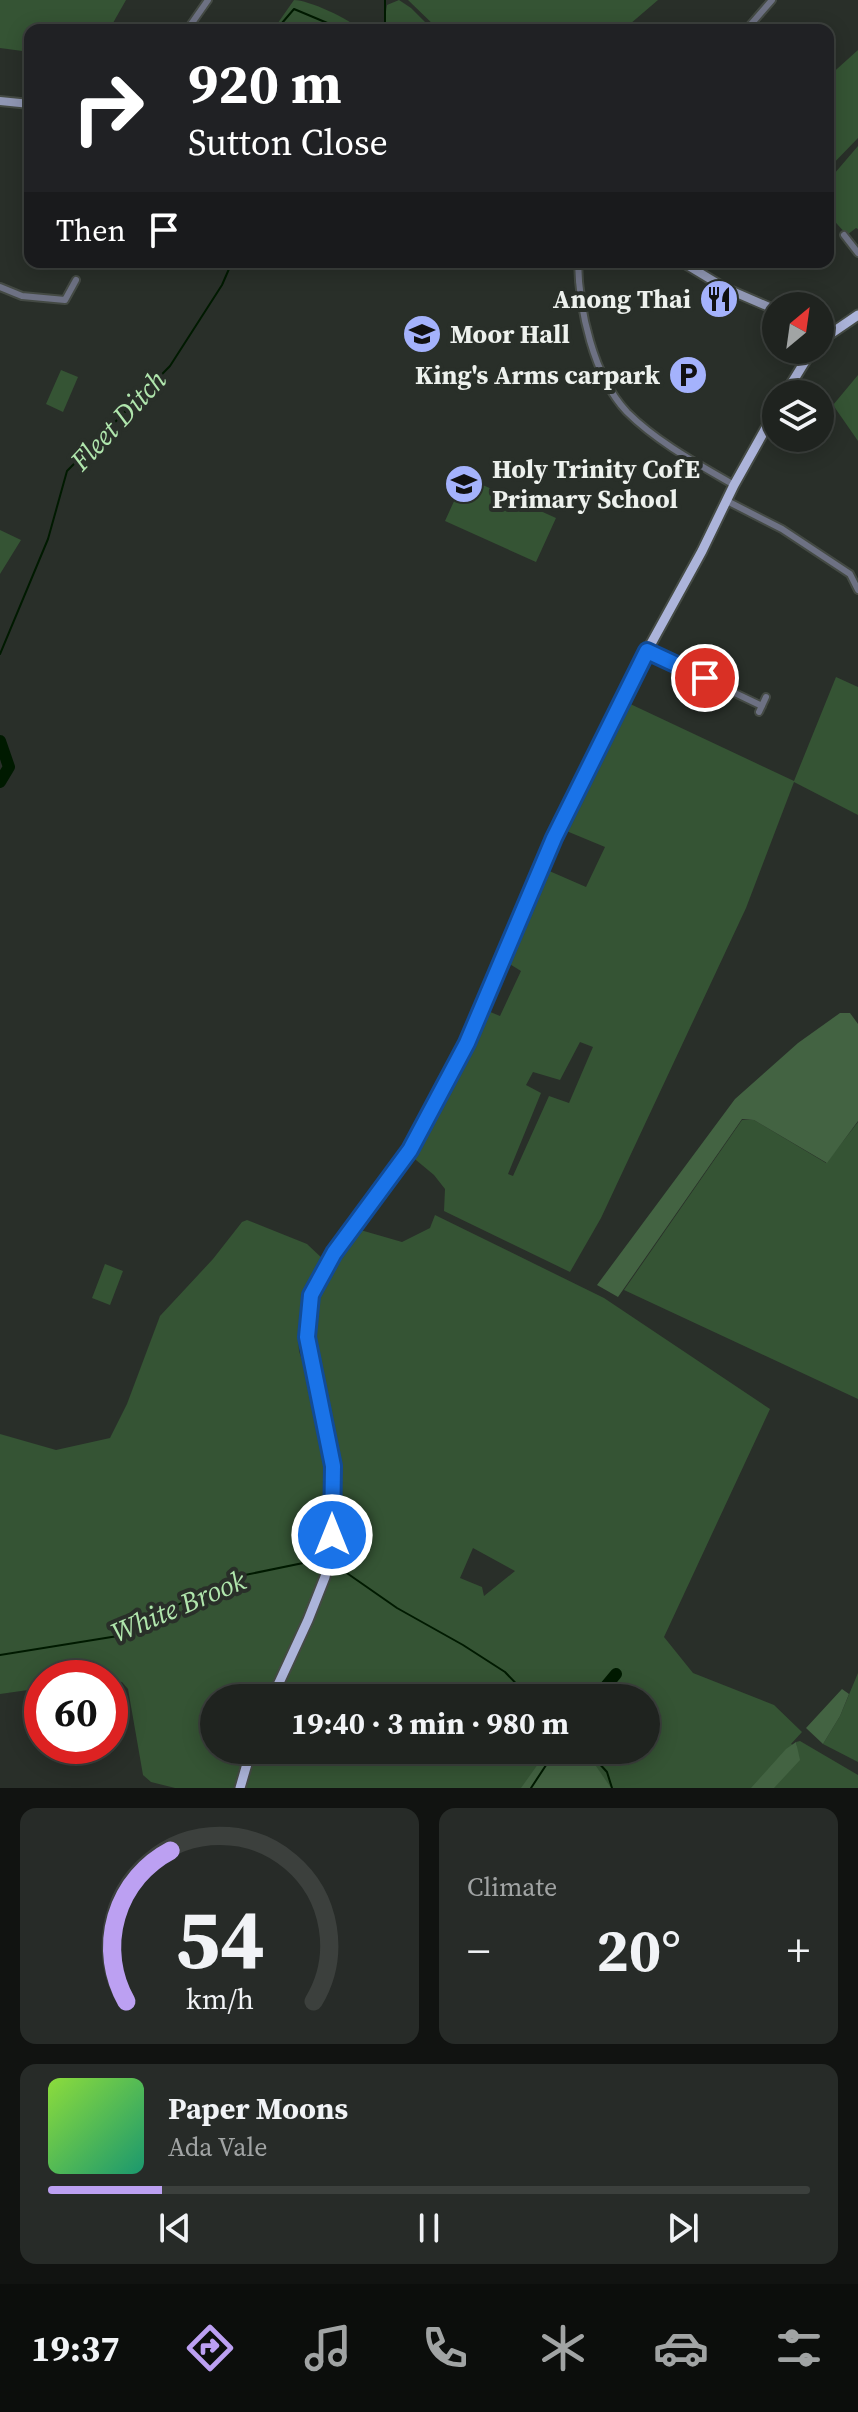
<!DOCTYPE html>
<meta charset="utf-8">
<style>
:root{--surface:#1f231f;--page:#272b28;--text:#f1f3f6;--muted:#a1a4a4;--line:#3c403d;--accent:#bca0f2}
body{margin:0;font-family:"Source Serif 4",serif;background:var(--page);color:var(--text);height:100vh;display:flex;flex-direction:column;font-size:30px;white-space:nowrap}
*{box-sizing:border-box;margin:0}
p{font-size:26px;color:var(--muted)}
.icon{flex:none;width:44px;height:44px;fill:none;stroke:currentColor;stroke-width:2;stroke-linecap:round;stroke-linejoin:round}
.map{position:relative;height:1788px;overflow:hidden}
.drawer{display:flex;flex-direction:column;gap:20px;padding:20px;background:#111311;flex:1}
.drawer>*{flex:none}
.hud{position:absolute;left:24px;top:24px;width:810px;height:244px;border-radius:16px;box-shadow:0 4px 20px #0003,0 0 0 2px var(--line);background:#202124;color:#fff;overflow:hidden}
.needle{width:52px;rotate:29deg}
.fabs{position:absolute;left:762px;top:292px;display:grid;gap:16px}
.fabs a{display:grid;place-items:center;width:72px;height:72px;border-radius:50%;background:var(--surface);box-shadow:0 4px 20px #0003,0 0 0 2px var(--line);font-size:40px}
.speed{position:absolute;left:24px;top:1660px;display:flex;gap:16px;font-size:40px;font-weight:700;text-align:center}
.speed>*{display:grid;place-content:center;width:104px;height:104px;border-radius:50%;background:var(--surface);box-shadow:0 4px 20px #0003,0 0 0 2px var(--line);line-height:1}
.speed .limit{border:12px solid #d22;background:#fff;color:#111}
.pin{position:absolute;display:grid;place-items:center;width:68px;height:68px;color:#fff;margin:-34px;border:4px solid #fff;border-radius:50%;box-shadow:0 2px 8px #0007}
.me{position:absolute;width:88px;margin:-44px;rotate:0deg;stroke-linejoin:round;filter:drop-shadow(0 0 6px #0008)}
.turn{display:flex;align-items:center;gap:28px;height:168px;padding:0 32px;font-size:36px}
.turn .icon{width:104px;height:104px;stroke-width:2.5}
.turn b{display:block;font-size:56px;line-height:68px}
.then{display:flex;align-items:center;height:76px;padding:0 32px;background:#0003;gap:16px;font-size:30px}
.big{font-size:60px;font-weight:700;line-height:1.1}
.drawer .widget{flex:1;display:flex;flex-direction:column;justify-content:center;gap:12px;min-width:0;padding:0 28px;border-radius:16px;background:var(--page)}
.drawer .dial{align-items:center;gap:0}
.dial svg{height:208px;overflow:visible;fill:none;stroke:var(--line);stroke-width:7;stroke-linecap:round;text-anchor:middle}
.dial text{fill:var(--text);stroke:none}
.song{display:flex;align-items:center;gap:24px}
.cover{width:96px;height:96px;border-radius:12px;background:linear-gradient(135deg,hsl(90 70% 55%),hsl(160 70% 35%))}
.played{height:8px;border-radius:4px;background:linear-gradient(90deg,var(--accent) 15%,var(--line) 15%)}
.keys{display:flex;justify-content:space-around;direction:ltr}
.heat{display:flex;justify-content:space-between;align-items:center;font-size:44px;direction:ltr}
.drawer .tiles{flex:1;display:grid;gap:20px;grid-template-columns:1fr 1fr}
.widget:last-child{grid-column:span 2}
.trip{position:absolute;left:200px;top:1684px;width:460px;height:80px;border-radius:40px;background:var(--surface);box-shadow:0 4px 20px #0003,0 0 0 2px var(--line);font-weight:700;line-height:80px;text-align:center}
.menu{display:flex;height:128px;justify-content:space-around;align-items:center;background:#0c0e0c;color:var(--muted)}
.menu .icon{width:56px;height:56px}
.menu .selected{color:var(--accent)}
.menu b{font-size:36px;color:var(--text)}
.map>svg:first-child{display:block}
</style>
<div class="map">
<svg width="858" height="1788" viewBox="0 0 858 1788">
<rect width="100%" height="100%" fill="#292f29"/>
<path fill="#355434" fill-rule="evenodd" d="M0 0H126L109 30H30V52L0 48Z
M294 0C308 0 351 19 360 30H273Z
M399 0 411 8 433 30H383L387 5Z
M408 0H658L623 30H439Z
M858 50V138L828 169V77Z
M858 146V229L856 228 847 235 828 214V181Z
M61 370 78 377 63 412 46 404Z
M858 375V441L833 405Z
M465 477 556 518 536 562 445 521Z
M0 530 21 540 0 574Z
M836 677 858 687V815L794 782 746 908 601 1218 570 1272 444 1211 445 1189 434 1175 410 1155 488 1011 500 1016 521 971 508 963 547 870 586 887 605 847 564 830 626 702 794 781ZM580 1042 593 1047 569 1103 549 1096 513 1176 508 1174 541 1093 526 1085 533 1072 560 1080Z
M742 1120H754L826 1163 858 1122V1399L624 1290Z
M435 1215 604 1298 770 1409 664 1637 693 1673 774 1705 802 1732 791 1744 797 1747 796 1742 800 1741 858 1775V1788H175L151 1782 143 1775 128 1689 122 1682 110 1681V1678H42V1688L0 1694V1434L56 1450 110 1438 127 1404 160 1316 213 1259 242 1222 247 1220 307 1244 324 1260C308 1290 297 1316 299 1351L321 1419 326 1498 337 1509C338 1474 336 1444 328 1410 323 1386 313 1361 312 1337 312 1295 333 1261 357 1229L402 1242 430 1228ZM473 1548 515 1571 484 1596 482 1587 460 1578ZM214 1698H646V1750H214Z
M105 1264 123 1271 110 1305 92 1298Z
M858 1673V1762L823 1744 840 1716Z"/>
<path fill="#436342" d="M840 1013H850L858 1024V1121L827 1163 754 1120 742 1119 618 1297 597 1285 735 1099 798 1043Z
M842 1689 849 1694 840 1716 823 1744 806 1728Z
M796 1742 800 1760 774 1788H751L786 1749Z
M548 1750H585L611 1788H521Z"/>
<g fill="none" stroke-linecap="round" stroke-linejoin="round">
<path stroke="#001a00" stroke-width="2" d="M276 30 294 9 344 30
M385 30V0
M0 654 48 539 67 471 170 366 222 285 232 262
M341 1569 397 1608 463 1645 505 1672 530 1698
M0 1655 124 1635 183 1602 240 1576 308 1562
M587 1750 607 1772 612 1788
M531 1788 556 1750"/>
<path stroke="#001a00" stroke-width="12" d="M0 741 9 767 0 782
M596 1698 616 1674"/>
<g stroke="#444a44" stroke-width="10">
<path id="street" d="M187 30 208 0
M746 30 772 0
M844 235 858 253
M578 262C579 309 593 376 627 412 657 442 698 464 734 485
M0 287 22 296 65 300 76 280
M727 501 782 529 850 574 858 590
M647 651 762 706
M759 712 766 697"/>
</g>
<g stroke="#444a44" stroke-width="12">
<path id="secondary" d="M0 101 30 104
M682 262 725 288 776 310"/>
</g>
<g stroke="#444a44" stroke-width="13">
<path id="primary" d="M820 341 858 315
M785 394 812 350
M272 1698 308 1620 325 1577 330 1555 333 1466 307 1337 311 1295 334 1253 410 1150 467 1043 554 838 591 762 647 651 702 551 734 485 776 410
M240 1788 251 1750"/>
</g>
<use href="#street" stroke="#6d7183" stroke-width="6"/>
<use href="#secondary" stroke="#9097b4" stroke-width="8"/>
<use href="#primary" stroke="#acb4da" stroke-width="9"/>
</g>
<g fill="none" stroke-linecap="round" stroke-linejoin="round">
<g stroke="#114b97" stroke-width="20">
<path id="route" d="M332 1535 333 1466 307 1337 311 1295 334 1253 410 1150 467 1043 554 838 647 651 705 678"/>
</g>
<use href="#route" stroke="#1a73e8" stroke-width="14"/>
</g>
<defs>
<g id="restaurant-disc" transform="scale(2)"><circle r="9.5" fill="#a4b2fc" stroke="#292f29"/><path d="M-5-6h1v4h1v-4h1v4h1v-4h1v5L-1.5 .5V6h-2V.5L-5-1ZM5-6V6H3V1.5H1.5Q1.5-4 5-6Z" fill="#111"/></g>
<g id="university-disc" transform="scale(2)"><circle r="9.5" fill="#a4b2fc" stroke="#292f29"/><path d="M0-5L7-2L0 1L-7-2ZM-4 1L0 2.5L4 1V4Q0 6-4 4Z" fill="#111"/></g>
<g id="parking-disc" transform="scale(2)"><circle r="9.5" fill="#a4b2fc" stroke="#292f29"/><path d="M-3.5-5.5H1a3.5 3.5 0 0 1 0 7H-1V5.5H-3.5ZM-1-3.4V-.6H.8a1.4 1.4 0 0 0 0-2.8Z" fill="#111"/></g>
<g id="school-disc" transform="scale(2)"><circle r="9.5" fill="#a4b2fc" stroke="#292f29"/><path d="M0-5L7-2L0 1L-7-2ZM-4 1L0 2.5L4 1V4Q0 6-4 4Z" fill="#111"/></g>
</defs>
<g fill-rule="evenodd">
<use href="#restaurant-disc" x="719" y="299"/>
<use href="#university-disc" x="422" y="334"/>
<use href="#parking-disc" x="688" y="375"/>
<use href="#school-disc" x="464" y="484"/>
</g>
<g text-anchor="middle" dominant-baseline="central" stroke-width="8" stroke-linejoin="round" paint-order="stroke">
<g font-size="26" font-weight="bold" fill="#edf1ed" stroke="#292f29" text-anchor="end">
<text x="691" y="299">Anong Thai</text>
<text x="450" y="334" text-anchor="start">Moor Hall</text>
<text x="660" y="375">King's Arms carpark</text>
<text x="492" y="469" text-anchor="start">Holy Trinity CofE<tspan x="492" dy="30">Primary School</tspan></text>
</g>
<g font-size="28" font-style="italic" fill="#b0e6ad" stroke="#292f29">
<text transform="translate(118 420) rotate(-47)">Fleet Ditch</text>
<text transform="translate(178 1606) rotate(-23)">White Brook</text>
</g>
</g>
</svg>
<div class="fabs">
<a><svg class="needle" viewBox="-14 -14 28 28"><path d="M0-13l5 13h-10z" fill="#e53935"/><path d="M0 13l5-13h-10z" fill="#a1a4a4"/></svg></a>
<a><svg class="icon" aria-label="layers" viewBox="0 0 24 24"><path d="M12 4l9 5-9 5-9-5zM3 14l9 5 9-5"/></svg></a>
</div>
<div class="speed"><div class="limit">60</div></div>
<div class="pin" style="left:705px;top:678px;background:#d93025"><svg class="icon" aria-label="arrive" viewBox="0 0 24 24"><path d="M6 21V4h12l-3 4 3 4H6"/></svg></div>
<svg class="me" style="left:332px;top:1535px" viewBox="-20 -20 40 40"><circle r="17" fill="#1a73e8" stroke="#fff" stroke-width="3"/><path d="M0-11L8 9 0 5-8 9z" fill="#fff"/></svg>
<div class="trip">19:40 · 3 min · 980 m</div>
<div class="hud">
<div class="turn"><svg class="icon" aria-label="right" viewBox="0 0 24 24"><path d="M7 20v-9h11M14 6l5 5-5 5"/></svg><div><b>920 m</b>Sutton Close</div></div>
<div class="then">Then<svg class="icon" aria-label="arrive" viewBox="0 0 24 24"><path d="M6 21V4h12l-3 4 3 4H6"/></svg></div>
</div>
</div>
<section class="drawer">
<div class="tiles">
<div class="widget dial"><svg viewBox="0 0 100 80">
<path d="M14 69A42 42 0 1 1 86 69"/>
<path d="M14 69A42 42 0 0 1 31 11" stroke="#bca0f2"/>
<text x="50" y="56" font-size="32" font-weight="700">54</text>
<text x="50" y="72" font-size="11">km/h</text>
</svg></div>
<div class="widget"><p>Climate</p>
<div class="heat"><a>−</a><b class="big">20°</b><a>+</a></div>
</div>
<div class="widget">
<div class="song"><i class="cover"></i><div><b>Paper Moons</b><p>Ada Vale</p></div></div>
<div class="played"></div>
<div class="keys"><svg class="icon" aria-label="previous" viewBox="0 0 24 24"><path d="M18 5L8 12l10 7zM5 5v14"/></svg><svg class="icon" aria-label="pause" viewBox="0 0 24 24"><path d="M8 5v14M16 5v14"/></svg><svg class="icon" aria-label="next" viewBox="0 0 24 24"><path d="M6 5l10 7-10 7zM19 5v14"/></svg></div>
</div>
</div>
</section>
<nav class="menu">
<b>19:37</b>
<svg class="icon selected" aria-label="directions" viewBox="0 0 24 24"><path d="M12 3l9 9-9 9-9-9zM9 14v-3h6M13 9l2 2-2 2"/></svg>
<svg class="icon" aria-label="music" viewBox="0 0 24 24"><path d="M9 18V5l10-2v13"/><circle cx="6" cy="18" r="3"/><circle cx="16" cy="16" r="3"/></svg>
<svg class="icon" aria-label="phone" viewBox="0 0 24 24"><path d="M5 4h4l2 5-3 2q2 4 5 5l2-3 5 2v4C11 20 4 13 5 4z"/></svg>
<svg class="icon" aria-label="climate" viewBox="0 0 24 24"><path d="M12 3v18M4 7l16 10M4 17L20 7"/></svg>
<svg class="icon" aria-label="car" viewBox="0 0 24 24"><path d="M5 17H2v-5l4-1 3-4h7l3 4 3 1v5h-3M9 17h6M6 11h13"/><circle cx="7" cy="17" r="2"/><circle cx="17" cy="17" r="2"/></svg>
<svg class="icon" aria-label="filters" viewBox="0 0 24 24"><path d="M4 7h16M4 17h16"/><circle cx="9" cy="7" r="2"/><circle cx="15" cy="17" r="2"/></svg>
</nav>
